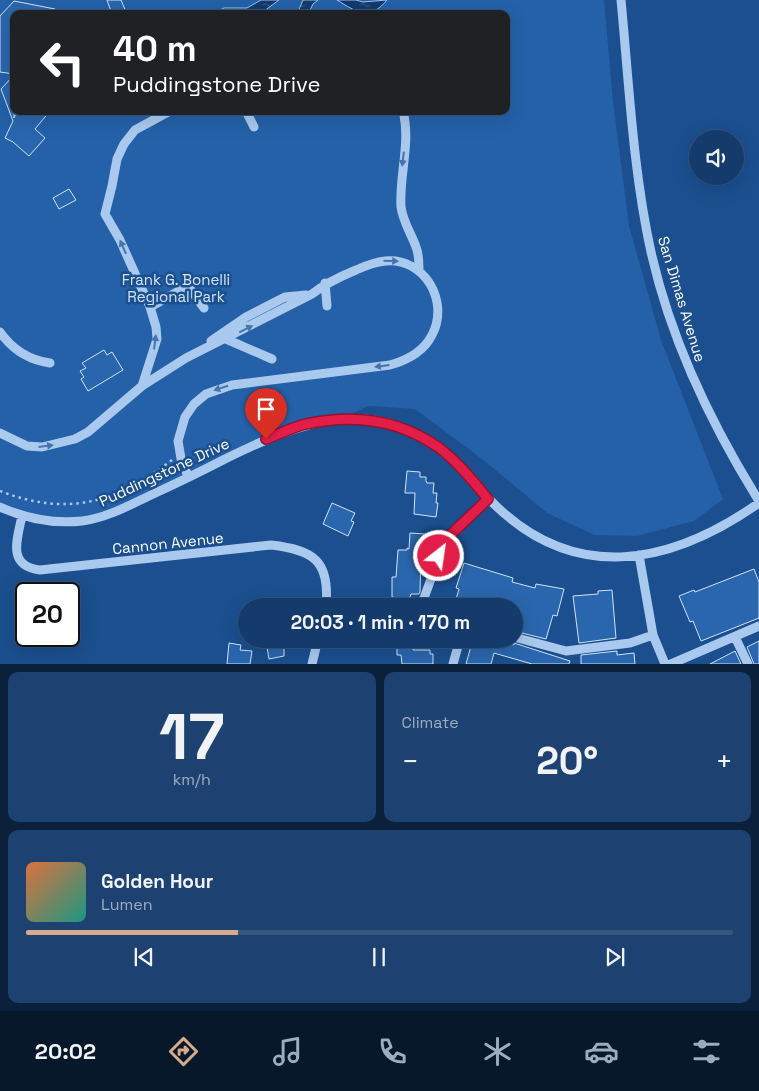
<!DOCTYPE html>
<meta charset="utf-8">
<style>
:root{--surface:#143b6b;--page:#1d4271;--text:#f1f3f6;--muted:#9dadc1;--line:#33557e;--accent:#d6ab8b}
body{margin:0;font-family:"Space Grotesk",sans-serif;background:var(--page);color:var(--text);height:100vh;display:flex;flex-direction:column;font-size:19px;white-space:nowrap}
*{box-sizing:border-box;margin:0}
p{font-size:16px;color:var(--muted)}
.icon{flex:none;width:28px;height:28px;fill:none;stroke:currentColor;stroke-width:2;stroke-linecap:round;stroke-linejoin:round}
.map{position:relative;height:664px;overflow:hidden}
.panel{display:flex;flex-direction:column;gap:8px;padding:8px;background:#0b203b;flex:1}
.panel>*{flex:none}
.hud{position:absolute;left:10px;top:10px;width:500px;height:105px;border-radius:10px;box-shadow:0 5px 20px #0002,0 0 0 1px var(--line);background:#202124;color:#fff;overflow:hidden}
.controls{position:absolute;left:689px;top:130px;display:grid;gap:10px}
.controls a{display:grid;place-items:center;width:55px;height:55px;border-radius:50%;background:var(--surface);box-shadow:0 5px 20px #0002,0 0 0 1px var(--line);font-size:25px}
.speed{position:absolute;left:15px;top:582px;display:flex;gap:10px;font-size:25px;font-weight:700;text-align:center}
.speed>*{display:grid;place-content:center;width:65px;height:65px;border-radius:50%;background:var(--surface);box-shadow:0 5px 20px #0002,0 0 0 1px var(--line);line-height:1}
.speed .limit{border:2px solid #111;border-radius:8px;background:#fff;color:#111}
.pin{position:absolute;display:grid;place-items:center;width:42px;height:42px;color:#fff;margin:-51px -21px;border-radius:50% 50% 50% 0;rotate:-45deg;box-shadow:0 0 5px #0007}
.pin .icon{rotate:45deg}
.me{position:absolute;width:55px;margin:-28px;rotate:30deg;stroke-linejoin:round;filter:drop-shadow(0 0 4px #0008)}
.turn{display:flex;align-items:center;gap:18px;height:105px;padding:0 20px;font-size:22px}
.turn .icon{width:65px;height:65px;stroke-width:2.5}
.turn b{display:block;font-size:35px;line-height:42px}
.big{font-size:38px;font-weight:700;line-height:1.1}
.panel .card{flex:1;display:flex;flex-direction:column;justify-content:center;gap:8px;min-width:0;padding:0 18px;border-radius:10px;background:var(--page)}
.panel .dial{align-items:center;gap:0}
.dial b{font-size:65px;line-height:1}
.song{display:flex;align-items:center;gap:15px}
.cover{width:60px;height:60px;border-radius:8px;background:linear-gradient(135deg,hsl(20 70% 55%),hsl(170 70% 35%))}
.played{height:5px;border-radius:2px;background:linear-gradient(90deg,var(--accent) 30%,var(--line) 30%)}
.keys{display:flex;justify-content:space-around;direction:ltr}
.heat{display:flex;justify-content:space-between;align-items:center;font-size:28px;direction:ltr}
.panel .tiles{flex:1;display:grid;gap:8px;grid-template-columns:1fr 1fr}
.card:last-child{grid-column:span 2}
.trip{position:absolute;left:238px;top:598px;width:285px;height:50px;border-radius:25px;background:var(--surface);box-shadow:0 5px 20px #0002,0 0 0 1px var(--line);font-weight:700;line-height:50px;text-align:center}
.dock{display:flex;height:80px;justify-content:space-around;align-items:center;background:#08182b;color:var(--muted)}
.dock .icon{width:35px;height:35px}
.dock .current{color:var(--accent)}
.dock b{font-size:22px;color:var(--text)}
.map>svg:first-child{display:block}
</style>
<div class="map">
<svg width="759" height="664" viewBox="0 0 759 664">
<defs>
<pattern id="water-ripples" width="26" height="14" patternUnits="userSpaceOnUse" patternTransform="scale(1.25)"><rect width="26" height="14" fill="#123a6d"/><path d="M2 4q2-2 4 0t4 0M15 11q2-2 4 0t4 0" fill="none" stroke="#365883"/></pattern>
</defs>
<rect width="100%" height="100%" fill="#1b4f8f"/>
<path fill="#2461a8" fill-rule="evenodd" d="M0 0H604L613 101 629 226 661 340 723 499 694 521 637 536 594 535 547 513 482 459 415 409 369 406 342 418 305 425 112 513 54 521 0 507ZM14 14H506V111H14Z"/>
<path fill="url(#water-ripples)" stroke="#9cc4f0" d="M261 0H279L260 14H212L224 8H247Z
M303 0H318L313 4 308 14H297Z
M337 0H356L363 2 387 0C370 21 356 12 337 0Z"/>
<path fill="#2a66ad" stroke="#cfe3fa" d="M107 0H121L127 14H112Z
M14 1 55 9V14H14V74L0 72V16Z
M14 75V118L17 111H50L35 129 45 138 29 156 13 142 5 138 13 121 1 89Z
M69 189 76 200 59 209 53 198Z
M104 350 107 355 112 352 123 370 88 391 81 379 84 377 80 371 86 368 82 363Z
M407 471 420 472V477H426V481L427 483H434L433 493H437L436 503H438L436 517 414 514 415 493H405Z
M332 503 355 513 351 521 354 522 348 536 323 524Z
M410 533 426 534 425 553 421 552 420 592 419 594H411L409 600 392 597V577H396L398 550H407V548L409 549Z
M464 563 513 578 512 582 535 588 536 584 564 589 557 616 553 615 546 639 514 631V606H454L459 589 456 588Z
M754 569 759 582V618L701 641 693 621 690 622 679 596 694 590 695 592Z
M612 590 616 638 579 643 573 596 598 594V591Z
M275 639H280L281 645H284V656L269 659 266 641Z
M397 639H413V650H430V654H433V664H402L401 655H397Z
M473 639H493L514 645V643L570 661 569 664H532L494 653 491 664H466Z
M759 641V664H754L747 647Z
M229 643 241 645 240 650 252 651 250 664H227Z
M617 651V655L634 653 635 664H581V655Z
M735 651 741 664H710Z"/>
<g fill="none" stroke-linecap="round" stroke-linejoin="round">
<path stroke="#a9c9ee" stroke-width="2.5" stroke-dasharray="2.5 4" stroke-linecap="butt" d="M0 491C68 517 116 503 172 460"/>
<path stroke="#a9c9ee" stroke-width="9" d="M621 0C629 83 633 171 651 252 671 341 711 424 759 501
M246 111 254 127
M403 111C411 143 399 175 401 207 403 222 411 233 416 247 419 254 419 262 419 270
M325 283 327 306
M150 307 188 286 204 308
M0 332C12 349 29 360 50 363
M226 339 272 359
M211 341 246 317 285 297 306 295
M142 386 186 358 312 294C326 283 339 277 356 270 365 266 374 262 385 261 424 257 450 301 432 335 424 351 408 360 390 365L232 385 206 394 194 404 185 417 178 441 182 464 189 477
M0 433 27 446 42 447 75 439 88 432 142 386 157 339 156 327 150 307 120 240 105 214 112 186 117 159 124 144 135 130 170 111
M0 507C25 518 54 524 82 521 106 518 128 506 149 496 175 484 200 472 225 459 270 437 314 416 365 419 398 421 431 439 455 462 467 473 477 487 489 499 572 585 669 566 759 503
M22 516C17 540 7 566 40 570L271 545C314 550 330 561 326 606
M639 555 653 635 665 664
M424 598 445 541 488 499
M514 637 566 651 630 643 653 635
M735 637 748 664
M312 664 318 639
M453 664 460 639
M671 664 759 626"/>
</g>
<defs><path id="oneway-solid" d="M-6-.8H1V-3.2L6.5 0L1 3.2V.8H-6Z" transform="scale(1.25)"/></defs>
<g fill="#4674ac">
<use href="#oneway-solid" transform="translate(403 159) rotate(97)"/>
<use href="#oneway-solid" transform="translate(123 247) rotate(-114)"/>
<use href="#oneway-solid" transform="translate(391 261) rotate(2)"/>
<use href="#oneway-solid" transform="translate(246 329) rotate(-26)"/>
<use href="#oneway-solid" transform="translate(155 342) rotate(-83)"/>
<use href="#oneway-solid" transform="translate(382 366) rotate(173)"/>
<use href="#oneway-solid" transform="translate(221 388) rotate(162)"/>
<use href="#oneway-solid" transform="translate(46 446) rotate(-7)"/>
</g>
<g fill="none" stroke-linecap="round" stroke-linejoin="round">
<g stroke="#92132f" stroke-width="12">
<path id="route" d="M266 439C279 434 293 427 306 424 352 414 398 419 438 447 457 461 473 481 488 499L444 541 439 556"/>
</g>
<use href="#route" stroke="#e11d48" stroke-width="9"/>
</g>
<g text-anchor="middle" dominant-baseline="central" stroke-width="5" stroke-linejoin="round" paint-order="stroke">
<g font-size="15" fill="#cfe3fa" stroke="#1b4f8f">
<text x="176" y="279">Frank G. Bonelli<tspan x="176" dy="17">Regional Park</tspan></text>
</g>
<g font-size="15" fill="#fff" stroke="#1b4f8f">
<text transform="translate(682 299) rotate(73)">San Dimas Avenue</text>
<text transform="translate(164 472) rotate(-25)">Puddingstone Drive</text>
<text transform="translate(168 543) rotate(-6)">Cannon Avenue</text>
</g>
</g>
</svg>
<div class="controls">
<a><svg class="icon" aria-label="sound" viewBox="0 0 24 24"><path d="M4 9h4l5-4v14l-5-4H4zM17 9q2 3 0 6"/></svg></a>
</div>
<div class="speed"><div class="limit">20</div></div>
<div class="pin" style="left:266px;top:439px;background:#d93025"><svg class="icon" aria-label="arrive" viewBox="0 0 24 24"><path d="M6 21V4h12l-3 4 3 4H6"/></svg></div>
<svg class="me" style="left:439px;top:556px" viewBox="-20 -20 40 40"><circle r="17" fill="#e11d48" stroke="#fff" stroke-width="3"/><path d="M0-11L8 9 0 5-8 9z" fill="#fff"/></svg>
<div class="trip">20:03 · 1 min · 170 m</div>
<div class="hud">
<div class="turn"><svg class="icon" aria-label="left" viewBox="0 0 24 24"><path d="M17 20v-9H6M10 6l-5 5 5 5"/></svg><div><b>40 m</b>Puddingstone Drive</div></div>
</div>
</div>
<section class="panel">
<div class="tiles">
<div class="card dial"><b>17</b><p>km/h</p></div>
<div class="card"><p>Climate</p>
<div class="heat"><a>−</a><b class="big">20°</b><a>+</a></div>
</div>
<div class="card">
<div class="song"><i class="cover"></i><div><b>Golden Hour</b><p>Lumen</p></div></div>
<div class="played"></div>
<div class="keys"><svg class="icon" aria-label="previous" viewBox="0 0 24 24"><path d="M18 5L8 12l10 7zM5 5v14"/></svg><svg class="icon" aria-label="pause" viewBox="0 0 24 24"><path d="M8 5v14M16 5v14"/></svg><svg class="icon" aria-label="next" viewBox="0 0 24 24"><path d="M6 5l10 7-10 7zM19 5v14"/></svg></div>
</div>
</div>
</section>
<nav class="dock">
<b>20:02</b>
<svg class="icon current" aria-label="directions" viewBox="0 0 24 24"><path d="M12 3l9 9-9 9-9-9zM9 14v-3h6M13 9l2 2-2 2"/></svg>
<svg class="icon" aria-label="music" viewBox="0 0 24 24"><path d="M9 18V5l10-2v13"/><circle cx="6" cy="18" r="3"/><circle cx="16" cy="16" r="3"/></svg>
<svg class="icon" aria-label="phone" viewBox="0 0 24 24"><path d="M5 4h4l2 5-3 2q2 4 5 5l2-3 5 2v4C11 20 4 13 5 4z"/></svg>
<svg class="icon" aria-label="climate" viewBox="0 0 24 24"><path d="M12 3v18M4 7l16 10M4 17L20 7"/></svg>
<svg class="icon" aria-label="car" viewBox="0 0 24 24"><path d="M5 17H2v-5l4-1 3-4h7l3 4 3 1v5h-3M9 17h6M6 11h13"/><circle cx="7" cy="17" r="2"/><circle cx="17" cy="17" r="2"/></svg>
<svg class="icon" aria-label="filters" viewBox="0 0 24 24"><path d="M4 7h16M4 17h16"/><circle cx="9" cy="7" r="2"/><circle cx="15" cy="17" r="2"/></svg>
</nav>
